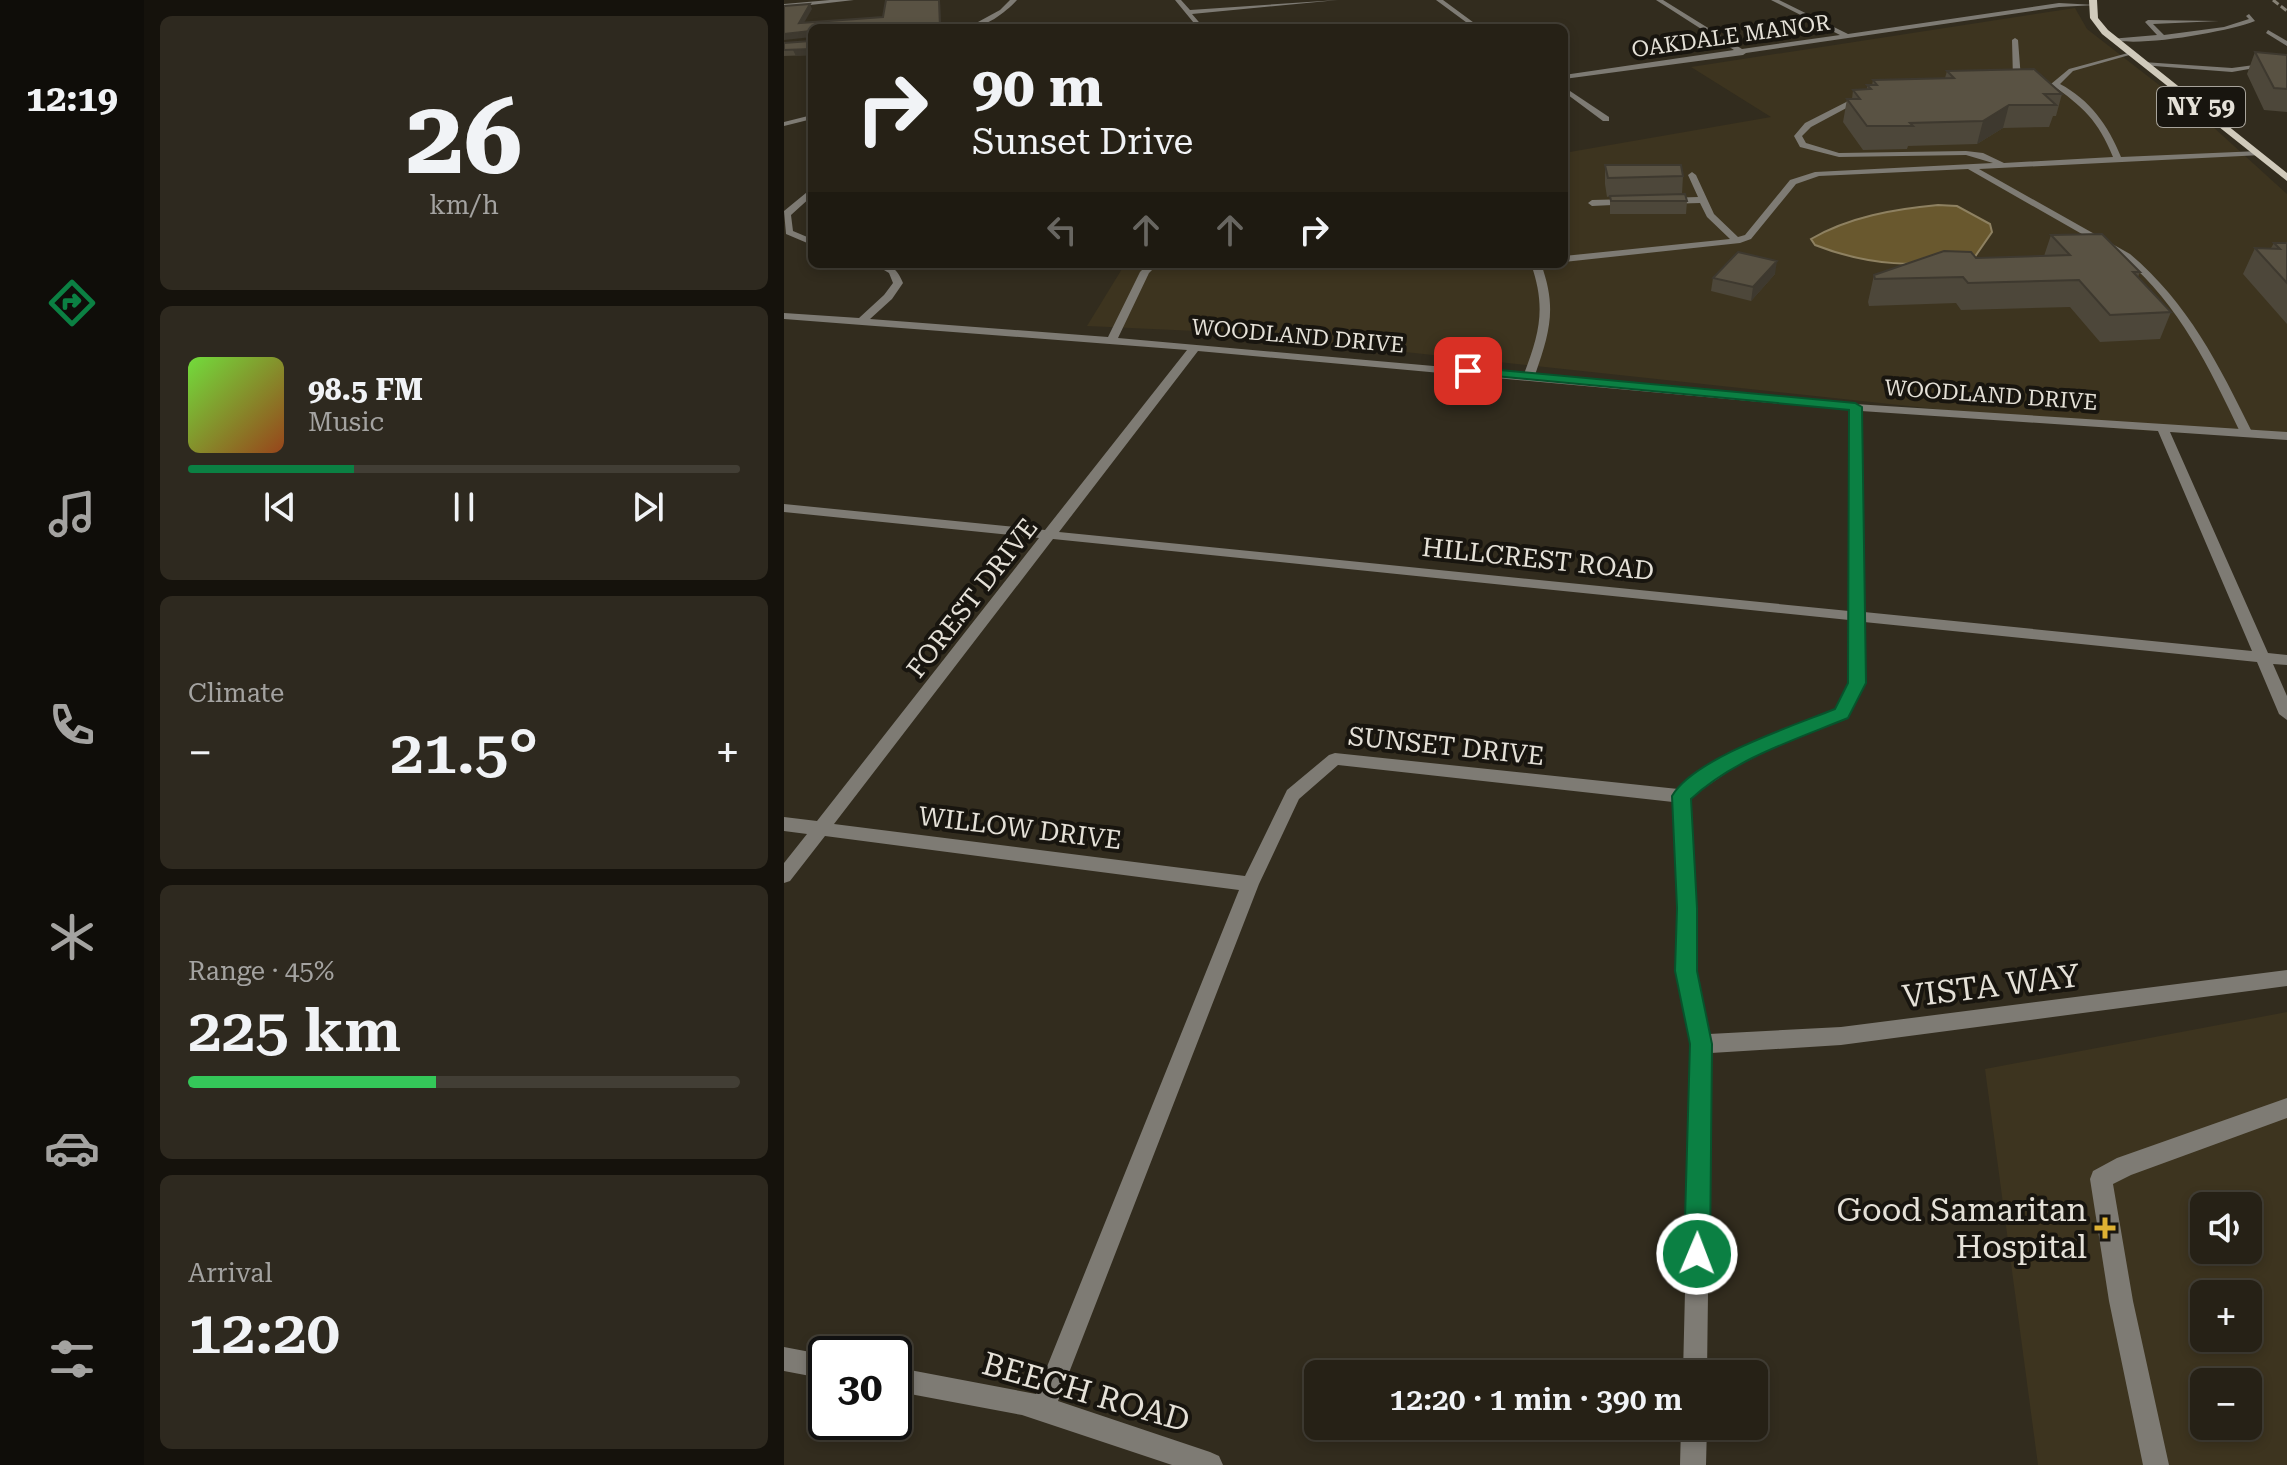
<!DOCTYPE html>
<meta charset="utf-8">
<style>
:root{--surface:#262116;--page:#2e291f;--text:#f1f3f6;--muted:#a4a3a1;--line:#423e35;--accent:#0b8043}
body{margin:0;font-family:"Roboto Serif",serif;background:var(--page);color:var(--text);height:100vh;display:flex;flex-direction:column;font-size:30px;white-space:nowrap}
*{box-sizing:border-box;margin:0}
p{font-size:26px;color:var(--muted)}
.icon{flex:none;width:44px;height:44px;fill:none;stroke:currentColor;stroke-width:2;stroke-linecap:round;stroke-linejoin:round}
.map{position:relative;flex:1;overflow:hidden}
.side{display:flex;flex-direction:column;gap:16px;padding:16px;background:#15120c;width:640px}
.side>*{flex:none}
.banner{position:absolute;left:24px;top:24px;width:760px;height:244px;border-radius:12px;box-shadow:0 4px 12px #0003,0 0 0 2px var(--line);background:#262116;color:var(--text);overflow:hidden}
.buttons{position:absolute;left:1406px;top:1192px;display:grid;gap:16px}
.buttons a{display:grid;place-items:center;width:72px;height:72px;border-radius:12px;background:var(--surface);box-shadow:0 4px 12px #0003,0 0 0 2px var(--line);font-size:40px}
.speed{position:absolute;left:24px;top:1336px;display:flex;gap:16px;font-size:40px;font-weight:700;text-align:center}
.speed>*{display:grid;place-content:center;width:104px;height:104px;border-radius:50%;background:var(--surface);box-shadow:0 4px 12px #0003,0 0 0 2px var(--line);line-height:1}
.speed .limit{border:4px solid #111;border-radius:12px;background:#fff;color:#111}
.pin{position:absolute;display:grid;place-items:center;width:68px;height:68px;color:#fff;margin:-34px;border-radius:16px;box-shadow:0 4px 12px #0006}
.me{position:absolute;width:88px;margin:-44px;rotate:1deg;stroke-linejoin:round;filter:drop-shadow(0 0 6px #0008)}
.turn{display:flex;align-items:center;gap:28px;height:168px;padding:0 32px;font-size:36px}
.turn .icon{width:104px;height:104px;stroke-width:2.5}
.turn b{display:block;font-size:56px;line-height:68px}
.lanes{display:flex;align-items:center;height:76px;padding:0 32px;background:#0003;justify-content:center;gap:40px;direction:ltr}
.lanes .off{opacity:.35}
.big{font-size:60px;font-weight:600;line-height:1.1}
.side .card{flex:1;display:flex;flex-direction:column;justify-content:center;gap:12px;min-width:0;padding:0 28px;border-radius:12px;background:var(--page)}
.side .dial{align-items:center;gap:0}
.dial b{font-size:104px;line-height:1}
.song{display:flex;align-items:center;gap:24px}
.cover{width:96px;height:96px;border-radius:12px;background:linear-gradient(135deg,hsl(100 70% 55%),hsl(20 70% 35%))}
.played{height:8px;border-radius:4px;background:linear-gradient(90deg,var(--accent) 30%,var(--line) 30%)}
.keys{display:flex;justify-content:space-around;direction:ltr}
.heat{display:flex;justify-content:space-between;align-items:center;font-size:44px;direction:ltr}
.charge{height:12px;border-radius:6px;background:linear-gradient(90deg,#34c759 45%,var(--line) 0)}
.trip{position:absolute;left:520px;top:1360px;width:464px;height:80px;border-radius:12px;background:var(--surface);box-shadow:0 4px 12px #0003,0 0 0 2px var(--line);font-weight:600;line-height:80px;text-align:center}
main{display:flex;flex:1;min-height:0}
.tab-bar{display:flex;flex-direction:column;width:144px;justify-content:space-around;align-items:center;background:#0f0d09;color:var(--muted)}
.tab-bar .icon{width:56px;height:56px}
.tab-bar .selected{color:var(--accent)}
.tab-bar b{font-size:36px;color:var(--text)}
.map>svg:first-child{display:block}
</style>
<main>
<nav class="tab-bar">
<b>12:19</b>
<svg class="icon selected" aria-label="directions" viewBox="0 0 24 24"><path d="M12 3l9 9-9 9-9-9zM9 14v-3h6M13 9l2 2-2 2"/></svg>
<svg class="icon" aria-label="music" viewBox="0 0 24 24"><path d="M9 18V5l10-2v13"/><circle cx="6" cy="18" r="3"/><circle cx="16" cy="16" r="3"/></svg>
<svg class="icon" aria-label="phone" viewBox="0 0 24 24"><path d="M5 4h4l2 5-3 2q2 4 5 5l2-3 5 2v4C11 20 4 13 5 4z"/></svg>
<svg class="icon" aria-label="climate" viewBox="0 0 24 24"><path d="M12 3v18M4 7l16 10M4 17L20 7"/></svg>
<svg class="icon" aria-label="car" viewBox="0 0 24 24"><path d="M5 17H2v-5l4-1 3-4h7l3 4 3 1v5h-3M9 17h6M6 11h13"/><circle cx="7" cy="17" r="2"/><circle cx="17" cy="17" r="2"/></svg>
<svg class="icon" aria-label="filters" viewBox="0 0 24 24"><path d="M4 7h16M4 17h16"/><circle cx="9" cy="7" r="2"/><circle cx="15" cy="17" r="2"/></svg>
</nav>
<section class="side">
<div class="card dial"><b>26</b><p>km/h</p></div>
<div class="card">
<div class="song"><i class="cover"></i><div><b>98.5 FM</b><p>Music</p></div></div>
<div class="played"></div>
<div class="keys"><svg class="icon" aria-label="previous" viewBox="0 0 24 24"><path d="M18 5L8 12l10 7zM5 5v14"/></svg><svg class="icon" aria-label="pause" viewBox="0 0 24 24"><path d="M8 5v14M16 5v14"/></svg><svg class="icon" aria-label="next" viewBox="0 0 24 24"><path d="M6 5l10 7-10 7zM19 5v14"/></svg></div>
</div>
<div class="card"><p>Climate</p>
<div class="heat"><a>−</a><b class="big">21.5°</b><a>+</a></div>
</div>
<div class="card"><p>Range · 45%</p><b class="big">225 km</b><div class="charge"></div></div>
<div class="card"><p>Arrival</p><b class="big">12:20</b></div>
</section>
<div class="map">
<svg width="1503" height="1465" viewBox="0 0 1503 1465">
<rect width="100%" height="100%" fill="#322c1e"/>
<path fill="#3d341f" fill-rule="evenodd" d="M1291 8 1303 29 1428 126 1503 194V439L1338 429 434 332 303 326 341 264H780V153L987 117 907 67Z
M1503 1012V1465H1254L1201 1069ZM1420 1206H1464V1250H1420ZM1420 1294H1464V1338H1420ZM1420 1382H1464V1426H1420Z"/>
<path fill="#69582e" stroke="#8e8161" stroke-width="2" d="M1154 205 1173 206 1206 224 1208 232 1190 258C1134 268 1085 266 1031 245L1027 239C1065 217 1110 209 1154 205Z"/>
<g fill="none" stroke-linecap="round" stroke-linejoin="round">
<path fill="#7e7b74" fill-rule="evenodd" d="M1465 14 1471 21C1443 32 1352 48 1326 39L1373 35 1361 22 1364 20 1435 21 1369 24 1380 35 1440 27 1465 19 1462 16Z
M1484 30 1503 41V46L1482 33Z
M1231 38 1234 40 1237 79 1233 81 1229 79 1228 40Z
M1344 53 1349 54 1289 71 1276 84C1306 100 1324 125 1337 157L1475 151 1478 155 1195 169 1346 254C1404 303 1435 365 1468 432L1466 435 1462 436 1456 432C1425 367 1396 306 1340 258L1184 169 1035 176 1012 184 967 239 956 243 780 262V256L946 239 923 217 916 203 881 204 877 201 881 198 914 197 904 175 908 172 912 175 930 214 954 237 961 235 1006 180 1031 172 1209 163 1182 155 1055 157 1016 147 1010 136 1021 123 1080 93 1083 97 1027 127 1018 136 1022 143 1055 153 1182 151 1199 153 1220 163 1329 157C1314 120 1299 107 1267 84L1285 69Z
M1359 62 1448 68 1485 63 1488 65 1448 72 1357 65Z
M846 199 849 200V204L808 206 804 203 808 200Z
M1503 1098V1118L1347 1175 1329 1184 1349 1301 1385 1465H1359L1325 1301 1306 1179 1309 1171 1333 1158Z"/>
<path fill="#7e7b74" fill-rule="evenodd" d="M46 0H70L0 8V4Z
M226 0H233C221 13 201 28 183 28L216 10Z
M391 0H397L406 10 554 0 408 14 420 28H414Z
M652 0H659L697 28H690Z
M872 0H879L958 49 1056 35 987 0H995L1064 34 1275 3 1312 5 1275 7 962 53 959 55 780 79V75L950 50Z
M780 87 825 117V121H819L780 92Z
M28 115V119L0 126V122Z
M28 188V196L7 215 9 231 28 239V245L2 234 0 211Z
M90 264C107 264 113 268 119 283L108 299 86 319 324 337 356 272 364 264H374L365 273 334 338 740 374C756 332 762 307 747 264H757C773 307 766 332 751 375L1071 404 1503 432V440L1386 432 1484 653 1503 655V665L1489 664 1503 696V720L1495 714 1473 662 1080 622 1081 683 1063 717 958 762 906 798 912 908V971L925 1034 1057 1027 1503 970V986L1057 1045 927 1053 923 1374H899L907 1044 892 971 894 908 889 802 554 765 515 799 475 884 274 1401 426 1452 435 1456 439 1465H388L238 1415 110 1391V1367L252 1394 455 890 41 836 6 881 0 883V863L23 834 0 831V817L33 821 255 538 0 512V504L261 530 403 350 0 319V313L75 318 100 295 109 283 105 273ZM414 351 1065 410V611L275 532ZM1077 411 1374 431 1468 651 1080 612ZM269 539 1065 620V683L1051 709 947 754 894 789 551 753 545 755 503 790 461 876 50 824Z
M0 1347 42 1355V1379L0 1371Z
M897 1426H923L922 1465H896Z"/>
<path fill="#d0cabb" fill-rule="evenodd" d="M1305 0H1313L1314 18 1324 30 1503 173V181L1318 34 1306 18Z"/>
<path stroke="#868175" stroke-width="3" stroke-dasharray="7 3" stroke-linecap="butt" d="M1489 0 1503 11"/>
</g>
<path fill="#4d473a" d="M28 39V55L0 56V43L26 41Z
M1471 52 1503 55V112L1480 110 1463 74Z
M1163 71 1278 94 1272 116H1269L1265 127 1219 128 1193 144 1124 146 1123 149 1079 150 1059 122 1063 99H1068L1069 90 1083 89V85H1088L1089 80 1161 78Z
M821 165 899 176 898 194 903 201 902 214H826V196L823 197 821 184Z
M1267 235 1356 272 1354 277 1387 312 1376 339 1316 342 1286 307 1177 310 1172 303 1085 306 1084 302 1090 275 1192 258 1260 256Z
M1490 243H1503V324L1459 274 1471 248H1487Z
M991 274 967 301 927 291 929 278Z"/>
<path fill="#3e392f" d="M155 0H156L157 28H156Z
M26 4 28 9 17 28 15 23Z
M26 31 28 37 0 40V34Z
M28 49V55L12 56 9 50Z
M1225 105 1219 128 1193 144 1199 121Z
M993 261 991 274 967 301 969 287Z"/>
<path fill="#595243" stroke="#3e392f" stroke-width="2" d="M102 0H155L156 28H28V37L26 31 0 34V6L26 4 15 23 99 17Z
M28 39V49L0 50V43L26 41Z
M1471 52 1503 55V89L1490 88Z
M1250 69 1278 94H1260L1272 105H1225L1199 121 1126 123 1129 126H1083L1063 99H1076L1069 90 1087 89 1083 85H1093L1089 80 1170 78 1163 71Z
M821 165H897L899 176 824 178Z
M901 194 903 201H827L826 196Z
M1318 234 1356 272H1349L1387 312 1326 315 1295 280 1184 283 1179 277 1091 279 1090 275 1160 251 1187 252 1192 258 1286 255 1267 235Z
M1490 243H1503V283L1471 248 1496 249Z
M954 252 993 261 969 287 929 278Z"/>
<path fill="#0b8043" stroke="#07532c" stroke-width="2" d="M684 367 1071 403 1078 407 1082 683 1064 718C1010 740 950 759 907 799L913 908V971L928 1044 926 1254 922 1263 913 1267 904 1263 900 1254 906 1044 891 971 893 908 888 796C910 758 1009 726 1051 709L1064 683 1065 410 680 373V368Z"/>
<path fill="#deb133" stroke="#18150f" stroke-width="3" d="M1317 1216h8v8h8v8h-8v8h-8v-8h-8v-8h8z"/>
<g text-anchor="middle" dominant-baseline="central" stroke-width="8" stroke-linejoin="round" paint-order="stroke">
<g font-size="22" fill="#e5e1d8" stroke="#18150f">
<text transform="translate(947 36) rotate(-8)">OAKDALE MANOR</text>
<text transform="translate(514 336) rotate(5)">WOODLAND DRIVE</text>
<text transform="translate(1207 395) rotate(4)">WOODLAND DRIVE</text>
</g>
<rect fill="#18150f" stroke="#a8a49c" stroke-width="2" x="1373" y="87" width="88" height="40" rx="6"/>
<g font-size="24" font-weight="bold" fill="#e5e1d8">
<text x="1417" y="107">NY 59</text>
</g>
<g font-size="26" fill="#e5e1d8" stroke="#18150f">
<text transform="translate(754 559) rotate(6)">HILLCREST ROAD</text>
<text transform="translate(188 598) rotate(-52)">FOREST DRIVE</text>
<text transform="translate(662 746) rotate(6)">SUNSET DRIVE</text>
<text transform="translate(236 828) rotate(7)">WILLOW DRIVE</text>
</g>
<g font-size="32" fill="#e5e1d8" stroke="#18150f">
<text transform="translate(1207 986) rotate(-7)">VISTA WAY</text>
<text transform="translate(302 1392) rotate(16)">BEECH ROAD</text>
</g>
<g font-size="32" fill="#e5e1d8" stroke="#18150f" text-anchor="end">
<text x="1303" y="1210">Good Samaritan<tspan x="1303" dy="37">Hospital</tspan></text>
</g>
</g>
</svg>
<div class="buttons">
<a><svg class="icon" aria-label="sound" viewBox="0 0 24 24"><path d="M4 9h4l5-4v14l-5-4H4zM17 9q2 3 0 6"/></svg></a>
<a>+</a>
<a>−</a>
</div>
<div class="speed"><div class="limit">30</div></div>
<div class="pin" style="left:684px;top:371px;background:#d93025"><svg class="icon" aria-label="arrive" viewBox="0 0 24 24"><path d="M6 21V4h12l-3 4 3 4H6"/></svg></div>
<svg class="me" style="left:913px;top:1254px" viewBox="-20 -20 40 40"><circle r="17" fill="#0b8043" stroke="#fff" stroke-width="3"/><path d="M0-11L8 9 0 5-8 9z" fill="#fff"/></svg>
<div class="trip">12:20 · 1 min · 390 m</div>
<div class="banner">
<div class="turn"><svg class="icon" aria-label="right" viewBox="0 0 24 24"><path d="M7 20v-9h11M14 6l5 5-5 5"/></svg><div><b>90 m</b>Sunset Drive</div></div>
<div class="lanes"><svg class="icon off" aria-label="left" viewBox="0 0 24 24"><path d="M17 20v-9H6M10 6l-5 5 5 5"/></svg><svg class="icon off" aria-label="ahead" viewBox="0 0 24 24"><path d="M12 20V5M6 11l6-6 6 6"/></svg><svg class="icon off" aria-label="ahead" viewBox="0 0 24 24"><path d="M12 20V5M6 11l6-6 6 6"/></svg><svg class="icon" aria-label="right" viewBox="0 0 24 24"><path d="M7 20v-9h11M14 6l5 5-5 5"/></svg></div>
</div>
</div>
</main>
